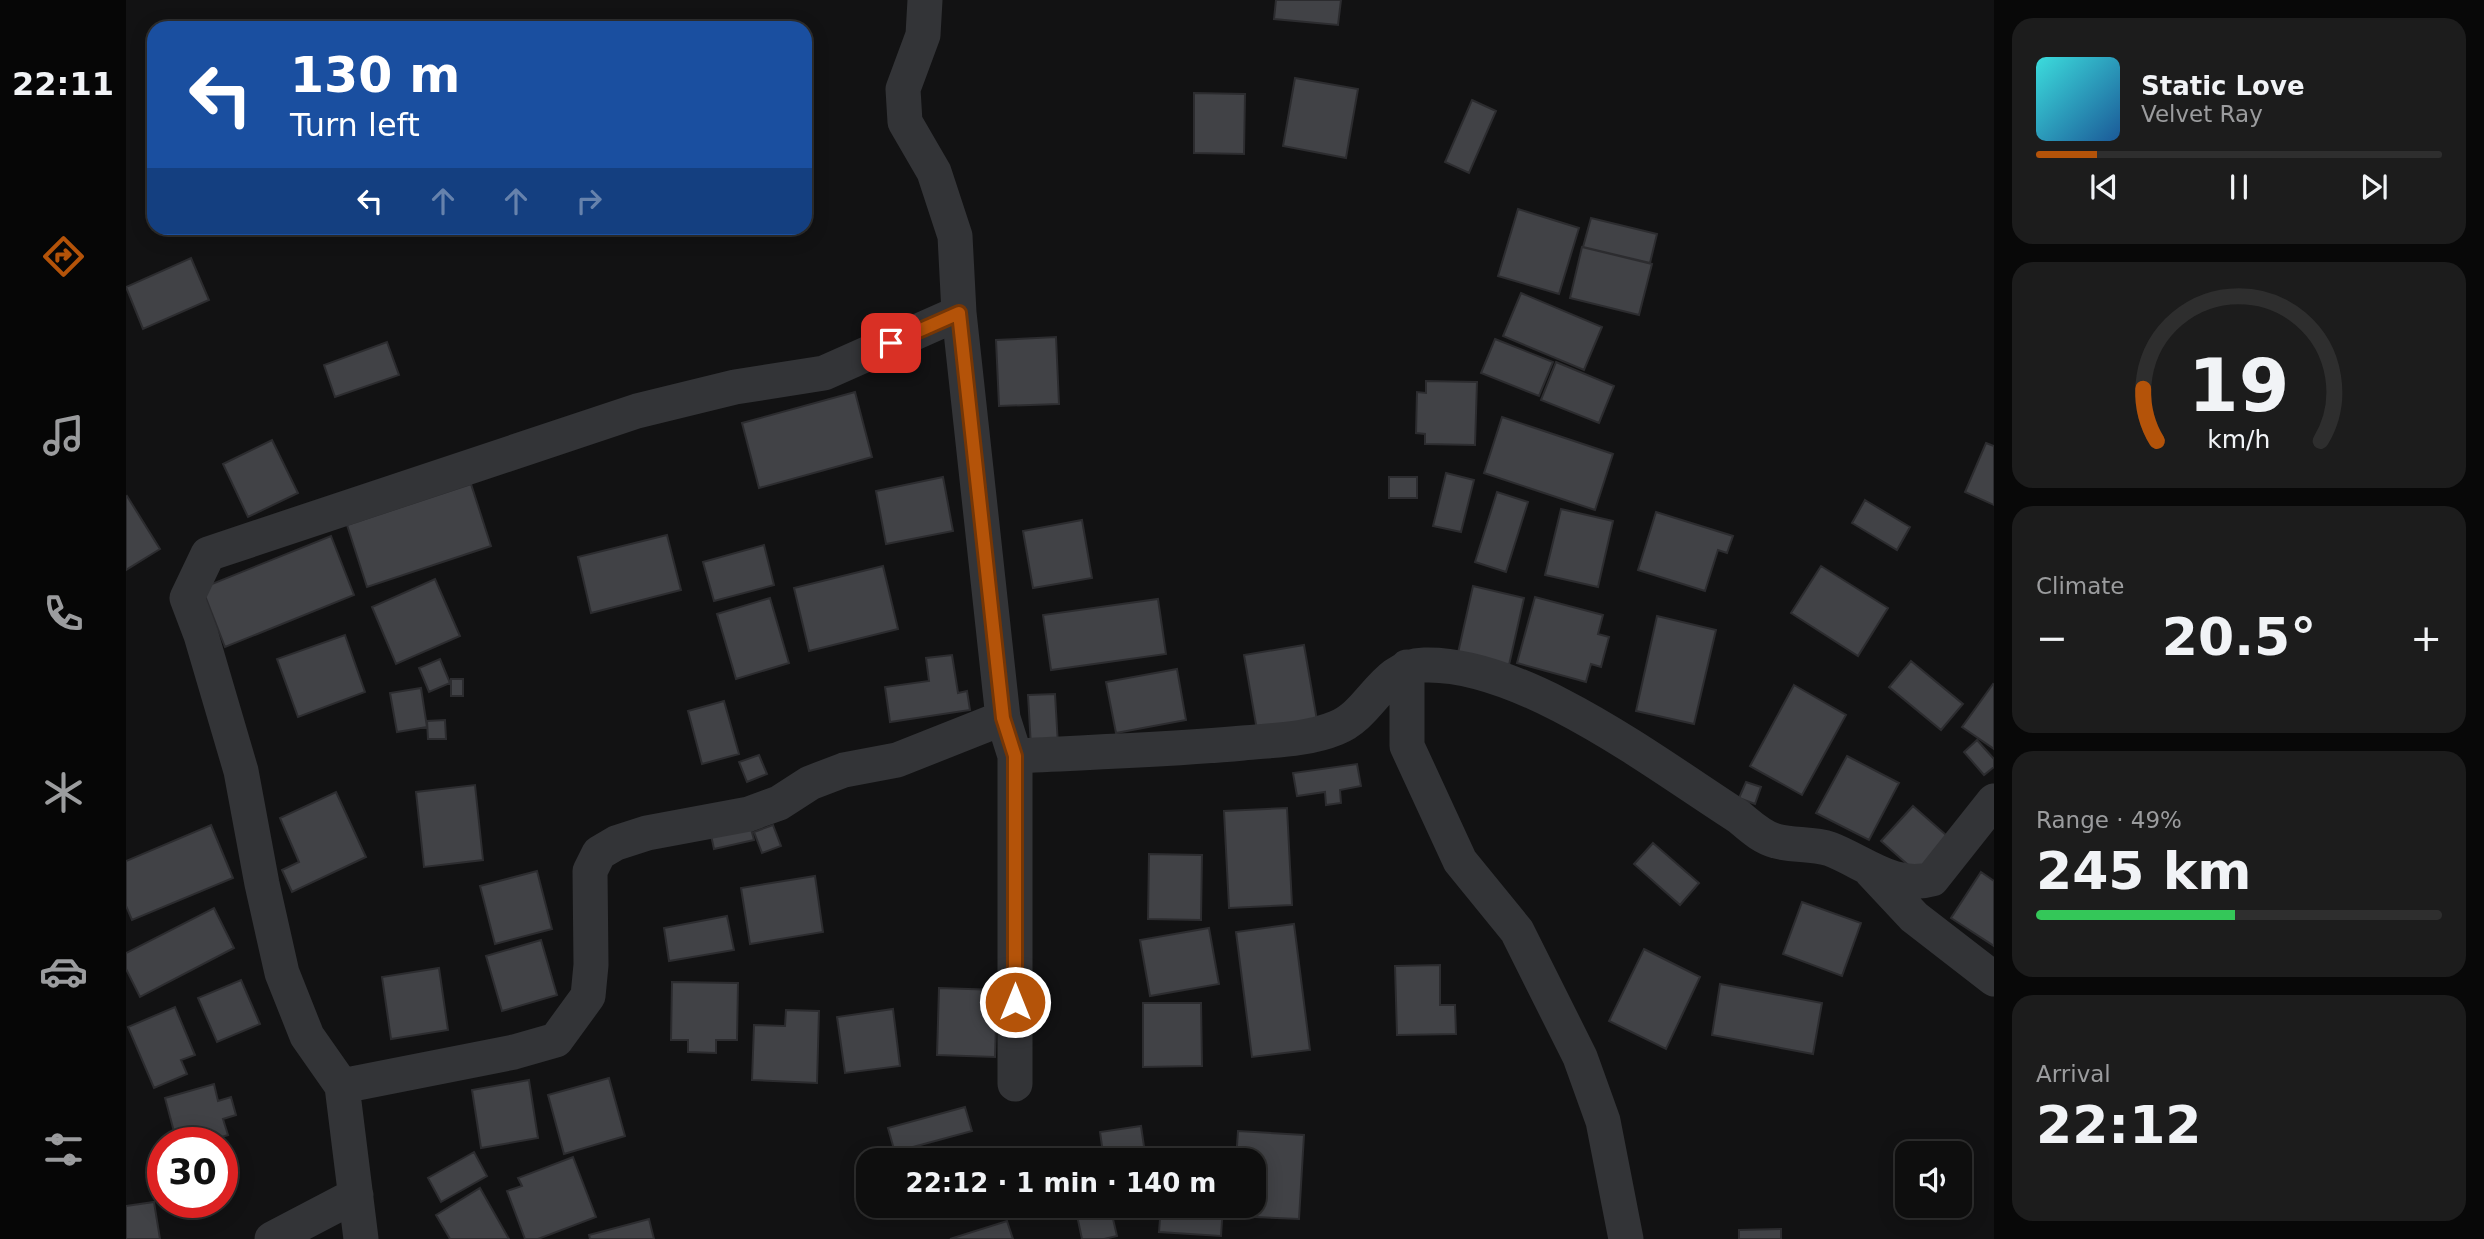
<!DOCTYPE html>
<meta charset="utf-8">
<style>
:root{--surface:#0e0e0e;--page:#1c1c1c;--text:#f1f3f6;--muted:#9b9c9e;--line:#2e2e2e;--accent:#b45309}
body{margin:0;font-family:"DejaVu Sans",sans-serif;background:var(--page);color:var(--text);height:100vh;display:flex;flex-direction:column;font-size:26px;white-space:nowrap}
*{box-sizing:border-box;margin:0}
p{font-size:23px;color:var(--muted)}
.icon{flex:none;width:38px;height:38px;fill:none;stroke:currentColor;stroke-width:2;stroke-linecap:round;stroke-linejoin:round}
.map{position:relative;flex:1;overflow:hidden}
.sheet{display:flex;flex-direction:column;gap:18px;padding:18px;background:#080808;width:490px}
.sheet>*{flex:none}
.top-card{position:absolute;left:21px;top:21px;width:665px;height:214px;border-radius:21px;box-shadow:0 4px 18px #0003,0 0 0 2px var(--line);background:#1a4fa0;color:#fff;overflow:hidden}
.controls{position:absolute;left:1769px;top:1141px;display:grid;gap:14px}
.controls a{display:grid;place-items:center;width:77px;height:77px;border-radius:14px;background:var(--surface);box-shadow:0 4px 18px #0003,0 0 0 2px var(--line);font-size:35px}
.speed{position:absolute;left:21px;top:1127px;display:flex;gap:14px;font-size:35px;font-weight:700;text-align:center}
.speed>*{display:grid;place-content:center;width:91px;height:91px;border-radius:50%;background:var(--surface);box-shadow:0 4px 18px #0003,0 0 0 2px var(--line);line-height:1}
.speed .limit{border:10px solid #d22;background:#fff;color:#111}
.pin{position:absolute;display:grid;place-items:center;width:60px;height:60px;color:#fff;margin:-30px;border-radius:14px;box-shadow:0 4px 10px #0006}
.me{position:absolute;width:77px;margin:-38px;rotate:0deg;stroke-linejoin:round;filter:drop-shadow(0 0 5px #0008)}
.turn{display:flex;align-items:center;gap:24px;height:147px;padding:0 28px;font-size:32px}
.turn .icon{width:91px;height:91px;stroke-width:2.5}
.turn b{display:block;font-size:49px;line-height:60px}
.lanes{display:flex;align-items:center;height:66px;padding:0 28px;background:#0003;justify-content:center;gap:35px;direction:ltr}
.lanes .off{opacity:.35}
.big{font-size:52px;font-weight:800;line-height:1.1}
.sheet .card{flex:1;display:flex;flex-direction:column;justify-content:center;gap:10px;min-width:0;padding:0 24px;border-radius:21px;background:var(--page)}
.sheet .dial{align-items:center;gap:0}
.dial svg{height:182px;overflow:visible;fill:none;stroke:var(--line);stroke-width:7;stroke-linecap:round;text-anchor:middle}
.dial text{fill:var(--text);stroke:none}
.song{display:flex;align-items:center;gap:21px}
.cover{width:84px;height:84px;border-radius:10px;background:linear-gradient(135deg,hsl(180 70% 55%),hsl(210 70% 35%))}
.played{height:7px;border-radius:4px;background:linear-gradient(90deg,var(--accent) 15%,var(--line) 15%)}
.keys{display:flex;justify-content:space-around;direction:ltr}
.heat{display:flex;justify-content:space-between;align-items:center;font-size:38px;direction:ltr}
.charge{height:10px;border-radius:5px;background:linear-gradient(90deg,#34c759 49%,var(--line) 0)}
.trip{position:absolute;left:730px;top:1148px;width:410px;height:70px;border-radius:21px;background:var(--surface);box-shadow:0 4px 18px #0003,0 0 0 2px var(--line);font-weight:800;line-height:70px;text-align:center}
main{display:flex;flex:1;min-height:0}
.menu{display:flex;flex-direction:column;width:126px;justify-content:space-around;align-items:center;background:#060606;color:var(--muted)}
.menu .icon{width:49px;height:49px}
.menu .on{color:var(--accent)}
.menu b{font-size:32px;color:var(--text)}
.map>svg:first-child{display:block}
</style>
<main>
<nav class="menu">
<b>22:11</b>
<svg class="icon on" aria-label="directions" viewBox="0 0 24 24"><path d="M12 3l9 9-9 9-9-9zM9 14v-3h6M13 9l2 2-2 2"/></svg>
<svg class="icon" aria-label="music" viewBox="0 0 24 24"><path d="M9 18V5l10-2v13"/><circle cx="6" cy="18" r="3"/><circle cx="16" cy="16" r="3"/></svg>
<svg class="icon" aria-label="phone" viewBox="0 0 24 24"><path d="M5 4h4l2 5-3 2q2 4 5 5l2-3 5 2v4C11 20 4 13 5 4z"/></svg>
<svg class="icon" aria-label="climate" viewBox="0 0 24 24"><path d="M12 3v18M4 7l16 10M4 17L20 7"/></svg>
<svg class="icon" aria-label="car" viewBox="0 0 24 24"><path d="M5 17H2v-5l4-1 3-4h7l3 4 3 1v5h-3M9 17h6M6 11h13"/><circle cx="7" cy="17" r="2"/><circle cx="17" cy="17" r="2"/></svg>
<svg class="icon" aria-label="filters" viewBox="0 0 24 24"><path d="M4 7h16M4 17h16"/><circle cx="9" cy="7" r="2"/><circle cx="15" cy="17" r="2"/></svg>
</nav>
<div class="map">
<svg width="1868" height="1239" viewBox="0 0 1868 1239">
<rect width="100%" height="100%" fill="#121213"/>
<path fill="#414246" stroke="#2c2c2f" stroke-width="2" d="M1150 0H1215L1212 25 1148 19Z
M1169 78 1232 89 1220 158 1157 146Z
M1068 93 1119 94 1118 154 1068 153Z
M1346 100 1370 111 1343 173 1319 162Z
M1392 209 1453 228 1433 294 1372 276Z
M1465 218 1531 234 1524 263 1457 247Z
M1456 247 1526 264 1513 315 1444 298Z
M65 258 83 300 17 329 0 287Z
M1395 293 1476 327 1458 370 1377 336Z
M930 337 933 404 873 406 870 340Z
M1369 339 1427 362 1413 396 1355 373Z
M261 342 273 375 209 397 198 365Z
M1430 362 1488 386 1473 423 1415 400Z
M1300 381 1351 382 1349 445 1299 444V434L1290 433 1291 392 1300 393Z
M729 392 746 457 633 488 616 423Z
M1376 417 1487 454 1469 510 1358 473Z
M146 440 172 493 122 517 97 464Z
M1860 443 1868 446V505L1839 492Z
M1320 473 1348 480 1335 532 1307 526Z
M817 477 827 531 760 544 750 491Z
M1263 477H1291V498H1263Z
M345 484 365 546 241 587 221 525Z
M1371 492 1402 502 1380 572 1349 562Z
M1 496 34 549 0 570V497Z
M1739 500 1784 527 1771 550 1726 523Z
M1435 509 1487 521 1472 587 1419 575Z
M1530 512 1607 536 1601 553 1592 550 1579 591 1512 570Z
M956 520 966 578 907 588 897 531Z
M541 535 555 590 465 613 452 557Z
M205 536 228 595 99 647 76 588Z
M638 545 648 585 588 601 577 562Z
M757 566 772 629 683 651 668 588Z
M1695 566 1762 608 1732 656 1665 613Z
M309 579 334 636 270 664 246 607Z
M1347 586 1398 598 1383 665 1332 653Z
M1409 597 1477 615 1472 634 1483 637 1475 667 1465 664 1460 682 1391 663Z
M644 598 663 663 610 679 591 614Z
M1032 599 1040 654 925 670 917 615Z
M1531 616 1590 630 1568 724 1510 711Z
M219 635 239 692 172 717 151 659Z
M1178 645 1192 726 1132 736 1118 655Z
M826 655 832 693 841 691 844 710 764 722 759 687 803 681 800 658Z
M314 659 324 683 303 692 293 668Z
M1785 661 1837 704 1815 730 1763 687Z
M1051 669 1060 720 990 733 980 682Z
M325 679H337V696H325Z
M1867 684 1868 685V749L1836 727Z
M1668 685 1720 715 1676 795 1624 766Z
M295 688 301 727 271 732 264 693Z
M929 694 932 745 905 747 902 695Z
M598 701 613 754 576 764 562 711Z
M319 720 320 739H302L301 721Z
M1851 740 1868 759V767L1858 775 1838 752Z
M633 755 641 774 621 782 613 762Z
M1721 756 1773 783 1743 840 1690 813Z
M1231 764 1235 786 1214 790 1215 803 1200 805 1199 792 1171 796 1167 773Z
M1620 782 1635 787 1629 804 1613 798Z
M349 785 357 860 298 867 290 792Z
M210 792 240 857 166 892 156 870 173 862 154 818Z
M1787 806 1828 842 1797 878 1755 841Z
M1161 808 1166 905 1103 908 1098 811Z
M622 817 628 840 588 849 583 826Z
M85 825 107 878 6 920 0 906V861Z
M647 825 655 846 636 853 628 832Z
M1527 843 1573 883 1554 905 1508 864Z
M1023 854 1076 855 1075 920 1022 919Z
M411 871 426 929 369 944 354 886Z
M1855 872 1868 881V946L1825 918Z
M689 876 697 932 624 944 615 888Z
M1676 902 1735 923 1716 976 1657 954Z
M88 908 108 948 14 997 0 969V953Z
M601 916 608 950 543 961 538 928Z
M1168 924 1184 1050 1126 1057 1110 932Z
M1083 928 1093 984 1024 996 1014 940Z
M415 940 431 995 376 1011 360 956Z
M1518 949 1574 977 1540 1049 1483 1021Z
M1314 965V1005H1329L1330 1034 1271 1035 1269 966Z
M313 968 322 1030 265 1039 256 977Z
M115 980 134 1024 91 1042 72 998Z
M546 982 612 983 611 1040H590V1053L562 1052V1040H545Z
M1594 984 1696 1003 1687 1054 1586 1035Z
M813 988 871 990 869 1057 811 1055Z
M1017 1003H1075L1076 1066 1017 1067Z
M49 1007 69 1055 55 1060 61 1074 28 1088 2 1027Z
M767 1009 774 1066 719 1073 711 1017Z
M660 1010 693 1011 691 1083 626 1080 628 1025 659 1026Z
M483 1078 499 1136 438 1154 422 1095Z
M403 1080 412 1138 355 1148 346 1090Z
M88 1084 92 1101 105 1097 110 1115 97 1119 102 1135 77 1143H51L39 1098Z
M839 1107 846 1131 787 1147 791 1160H771L762 1128Z
M1015 1126 1020 1160H978L974 1132Z
M1112 1131 1178 1135 1173 1219 1107 1216V1206H1127V1160H1110Z
M1038 1147 1100 1150 1099 1160H1038Z
M348 1152 361 1176 315 1202 302 1178Z
M447 1157 470 1217 412 1239H399L381 1191 396 1186 392 1178Z
M354 1188 383 1239H324L310 1215Z
M28 1202 34 1239H0V1206Z
M949 1206H984L991 1236 978 1239H956Z
M1035 1206H1097L1095 1236 1033 1232Z
M523 1219 528 1239H464L463 1235Z
M881 1221 887 1239H824Z
M1655 1229V1239H1613V1230Z"/>
<g fill="none" stroke-linecap="round" stroke-linejoin="round">
<path stroke="#333437" stroke-width="35" d="M799 0 797 35 777 89 779 122 808 172 829 236 833 313 877 718 889 756V1084
M1281 667V746L1334 861 1391 931 1454 1057 1477 1121 1500 1239
M889 756C965 752 1041 750 1117 743 1147 740 1181 740 1210 728 1246 714 1256 666 1298 665 1398 662 1530 764 1613 817 1624 826 1635 837 1650 841 1667 846 1686 843 1704 849 1738 862 1768 890 1806 879L1868 801
M1745 871 1788 917 1868 979
M216 1086 388 1052 430 1040 462 996 465 965 464 871 473 853 490 843 521 833 623 814 653 803 684 783 718 770 771 760 877 718
M146 1239 230 1195
M235 1239 216 1086 181 1036 156 973 136 884 115 771 75 635 61 598 82 554 511 411 609 387 698 373 833 313"/>
</g>
<g fill="none" stroke-linecap="round" stroke-linejoin="round">
<g stroke="#753606" stroke-width="18">
<path id="route" d="M765 343 833 313 877 718 889 756V1002"/>
</g>
<use href="#route" stroke="#b45309" stroke-width="12"/>
</g>
</svg>
<div class="controls">
<a><svg class="icon" aria-label="sound" viewBox="0 0 24 24"><path d="M4 9h4l5-4v14l-5-4H4zM17 9q2 3 0 6"/></svg></a>
</div>
<div class="speed"><div class="limit">30</div></div>
<div class="pin" style="left:765px;top:343px;background:#d93025"><svg class="icon" aria-label="arrive" viewBox="0 0 24 24"><path d="M6 21V4h12l-3 4 3 4H6"/></svg></div>
<svg class="me" style="left:889px;top:1002px" viewBox="-20 -20 40 40"><circle r="17" fill="#b45309" stroke="#fff" stroke-width="3"/><path d="M0-11L8 9 0 5-8 9z" fill="#fff"/></svg>
<div class="trip">22:12 · 1 min · 140 m</div>
<div class="top-card">
<div class="turn"><svg class="icon" aria-label="left" viewBox="0 0 24 24"><path d="M17 20v-9H6M10 6l-5 5 5 5"/></svg><div><b>130 m</b>Turn left</div></div>
<div class="lanes"><svg class="icon" aria-label="left" viewBox="0 0 24 24"><path d="M17 20v-9H6M10 6l-5 5 5 5"/></svg><svg class="icon off" aria-label="ahead" viewBox="0 0 24 24"><path d="M12 20V5M6 11l6-6 6 6"/></svg><svg class="icon off" aria-label="ahead" viewBox="0 0 24 24"><path d="M12 20V5M6 11l6-6 6 6"/></svg><svg class="icon off" aria-label="right" viewBox="0 0 24 24"><path d="M7 20v-9h11M14 6l5 5-5 5"/></svg></div>
</div>
</div>
<section class="sheet">
<div class="card">
<div class="song"><i class="cover"></i><div><b>Static Love</b><p>Velvet Ray</p></div></div>
<div class="played"></div>
<div class="keys"><svg class="icon" aria-label="previous" viewBox="0 0 24 24"><path d="M18 5L8 12l10 7zM5 5v14"/></svg><svg class="icon" aria-label="pause" viewBox="0 0 24 24"><path d="M8 5v14M16 5v14"/></svg><svg class="icon" aria-label="next" viewBox="0 0 24 24"><path d="M6 5l10 7-10 7zM19 5v14"/></svg></div>
</div>
<div class="card dial"><svg viewBox="0 0 100 80">
<path d="M14 69A42 42 0 1 1 86 69"/>
<path d="M14 69A42 42 0 0 1 8 46" stroke="#b45309"/>
<text x="50" y="56" font-size="32" font-weight="700">19</text>
<text x="50" y="72" font-size="11">km/h</text>
</svg></div>
<div class="card"><p>Climate</p>
<div class="heat"><a>−</a><b class="big">20.5°</b><a>+</a></div>
</div>
<div class="card"><p>Range · 49%</p><b class="big">245 km</b><div class="charge"></div></div>
<div class="card"><p>Arrival</p><b class="big">22:12</b></div>
</section>
</main>
